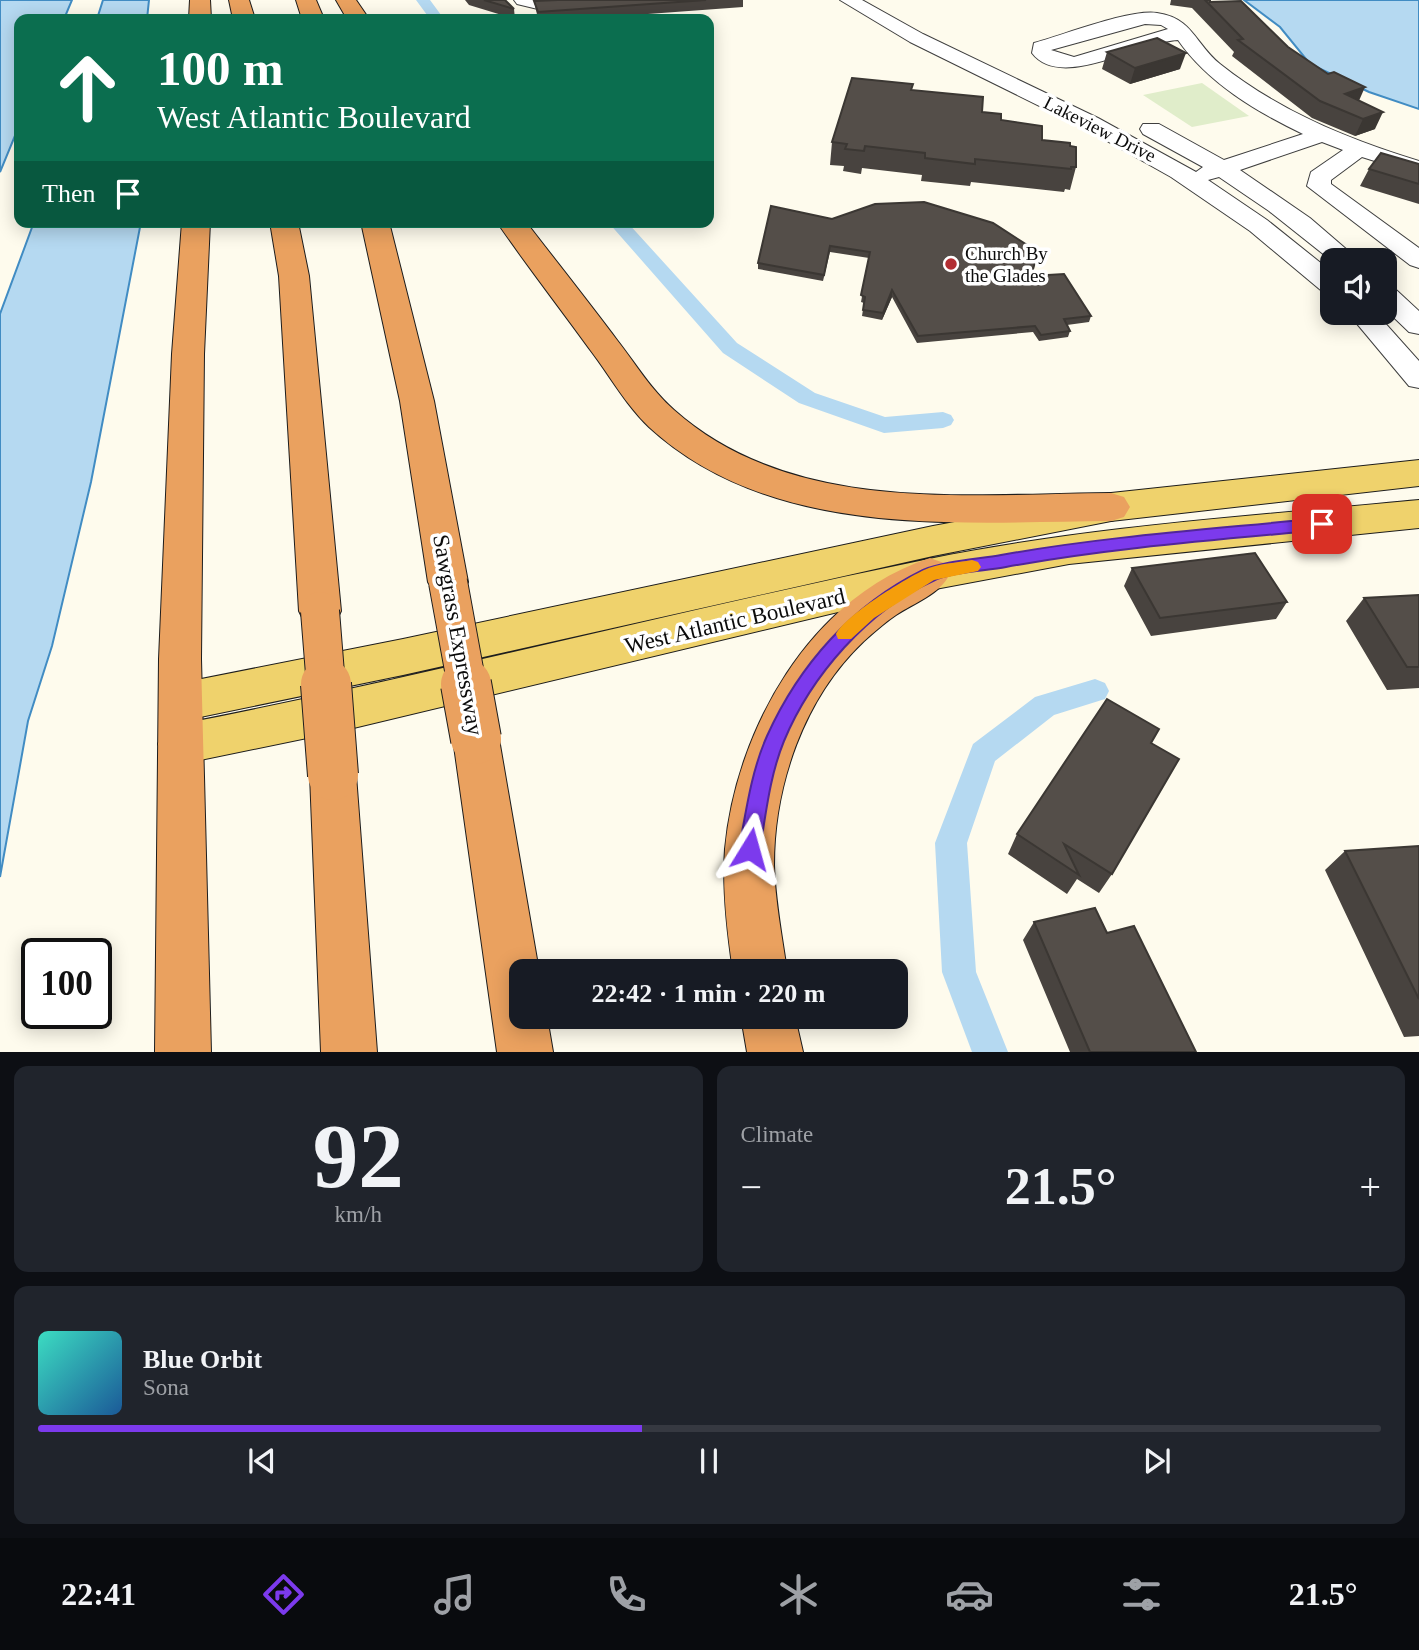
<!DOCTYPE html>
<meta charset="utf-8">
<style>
:root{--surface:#171b24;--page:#20242c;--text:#f1f3f6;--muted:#9ea1a6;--line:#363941;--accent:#7c3aed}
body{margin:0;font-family:"Times New Roman",serif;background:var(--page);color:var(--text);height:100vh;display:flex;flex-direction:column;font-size:26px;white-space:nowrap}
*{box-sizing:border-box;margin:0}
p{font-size:23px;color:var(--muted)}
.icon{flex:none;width:38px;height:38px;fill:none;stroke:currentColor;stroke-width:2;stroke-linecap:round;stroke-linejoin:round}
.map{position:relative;height:1052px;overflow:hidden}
.sheet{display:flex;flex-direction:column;gap:14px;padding:14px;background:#0d0f14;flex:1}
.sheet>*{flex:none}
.banner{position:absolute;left:14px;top:14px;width:700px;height:214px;border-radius:14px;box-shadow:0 4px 18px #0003;background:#0b6e4f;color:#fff;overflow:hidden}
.tools{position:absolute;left:1320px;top:248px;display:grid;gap:14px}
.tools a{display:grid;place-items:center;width:77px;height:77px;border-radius:14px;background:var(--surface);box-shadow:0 4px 18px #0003;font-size:35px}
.speed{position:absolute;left:21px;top:938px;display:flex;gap:14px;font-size:35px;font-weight:700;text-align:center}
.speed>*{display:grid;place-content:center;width:91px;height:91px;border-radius:50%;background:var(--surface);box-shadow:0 4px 18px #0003;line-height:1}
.speed .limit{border:4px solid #111;border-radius:10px;background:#fff;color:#111}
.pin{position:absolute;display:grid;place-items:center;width:60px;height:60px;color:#fff;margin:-30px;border-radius:14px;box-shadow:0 4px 10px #0006}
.me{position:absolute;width:77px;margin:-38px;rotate:8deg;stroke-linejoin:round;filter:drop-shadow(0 0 5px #0008)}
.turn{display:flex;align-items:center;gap:24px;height:147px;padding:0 28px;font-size:32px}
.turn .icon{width:91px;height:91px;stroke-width:2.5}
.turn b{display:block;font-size:49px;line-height:60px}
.then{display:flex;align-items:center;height:66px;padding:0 28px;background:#0003;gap:14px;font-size:26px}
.big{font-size:52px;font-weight:700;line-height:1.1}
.sheet .widget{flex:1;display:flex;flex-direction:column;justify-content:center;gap:10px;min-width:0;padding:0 24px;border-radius:14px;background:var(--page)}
.sheet .dial{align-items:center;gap:0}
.dial b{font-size:91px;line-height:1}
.song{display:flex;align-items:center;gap:21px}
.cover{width:84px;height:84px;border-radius:10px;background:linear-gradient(135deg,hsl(170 70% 55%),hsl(210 70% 35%))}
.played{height:7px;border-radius:4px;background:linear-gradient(90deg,var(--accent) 45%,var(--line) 45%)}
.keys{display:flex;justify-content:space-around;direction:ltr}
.heat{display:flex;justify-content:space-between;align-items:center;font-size:38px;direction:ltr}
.sheet .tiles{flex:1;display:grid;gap:14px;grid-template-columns:1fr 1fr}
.widget:last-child{grid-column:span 2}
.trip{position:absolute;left:509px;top:959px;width:399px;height:70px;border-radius:14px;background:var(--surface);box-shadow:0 4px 18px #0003;font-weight:700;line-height:70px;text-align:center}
.menu{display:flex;height:112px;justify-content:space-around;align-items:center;background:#090b0e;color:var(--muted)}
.menu .icon{width:49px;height:49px}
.menu .current{color:var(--accent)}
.menu b{font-size:32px;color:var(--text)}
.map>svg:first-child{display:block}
</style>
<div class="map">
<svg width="1419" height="1052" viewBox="0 0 1419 1052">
<rect width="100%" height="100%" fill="#fefbed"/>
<path fill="#e0edca" d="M1202 83 1249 116 1192 127 1143 95Z"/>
<path fill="#b5d9f1" stroke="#418cc3" stroke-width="2" d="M0 0H72L64 19H19V126L0 172Z
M103 0H149L147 19H97Z
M1244 0H1419V109L1369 92 1310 64 1280 27Z
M34 222H141L91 482 52 646 28 721 0 877V314Z"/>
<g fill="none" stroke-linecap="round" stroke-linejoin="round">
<path fill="#b5d9f1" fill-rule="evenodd" d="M416 0H430L444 19H430Z
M608 222H627L737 343 815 393 885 417 943 412 951 415 954 420 951 425 943 428 884 433 799 403 723 353Z
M1095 679 1105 683 1109 691 1105 699 1054 715 995 761 967 843 976 972 1008 1052H972L942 972 935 843 973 744 1035 697Z"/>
<g stroke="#3f3f3f" stroke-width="2">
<path id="minor" d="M514 0H618L609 5 542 10 517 4Z
M840 0H862L923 34 1098 118 1196 172 1203 167 1143 134 1140 129 1143 124H1159L1224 160 1303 134C1257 112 1208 83 1178 40 1139 42 1061 91 1032 53L1034 43C1064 35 1129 9 1157 13 1193 18 1195 44 1220 64 1279 111 1347 139 1419 161V175L1362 157 1331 180V184L1419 248V268L1410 265 1307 186 1311 172 1343 150 1322 142 1240 170 1310 218 1360 261H1332L1269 211 1219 177 1208 180 1267 220 1332 272V294L1323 292 1250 231 1171 177 1082 127 910 42ZM1145 24 1161 25 1168 29 1074 57 1051 50Z
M1384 285 1393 287 1419 311V334L1409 332 1384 308Z
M1348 313H1376L1419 361V388L1409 386Z"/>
</g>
<g stroke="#1d1d1d" stroke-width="2">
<path id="major" d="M1419 460V486L1111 521 933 556 403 675 181 721 165 715 159 702 165 689 181 683 403 639 933 526 1111 493Z
M1419 500V528L1069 564 930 590 341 731 181 764 165 758 158 744 165 730 181 724C432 675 679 610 929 559 1090 526 1255 516 1419 500Z"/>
</g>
<g stroke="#1d1d1d" stroke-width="2">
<path id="highway" d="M190 0H210L211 19H189Z
M229 0H249L255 19H233Z
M296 0H316L324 19H302Z
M336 0H356L369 19H347Z
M182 222H210L204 354 201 659 211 1052H155L159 659 172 354Z
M270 222H298L309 276 341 611 335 623 320 628 305 623 299 611 279 276Z
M361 222H389L434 401 468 582 462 593 448 598 434 593 428 582 400 401Z
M497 222H526C556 261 587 300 617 340 635 363 651 390 674 410 792 515 965 494 1111 493L1124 497 1130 507 1124 517 1111 521C957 522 772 540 649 427 626 405 610 376 591 351 560 308 527 266 497 222Z
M930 558 944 563 950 574C940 594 914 603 896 615 884 623 873 633 863 642 804 698 774 785 774 865 775 901 782 936 787 971H733C727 931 722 889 725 849 736 730 810 597 930 558Z
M476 719 492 725 499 739 539 971H522V1017H547L553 1052H497L453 739 460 725Z
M333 754 350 760 356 775 377 1052H321L310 775 316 760Z
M741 1017H795L803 1052H747Z"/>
</g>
<use href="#minor" fill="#fff" fill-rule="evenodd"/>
<use href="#major" fill="#efd26c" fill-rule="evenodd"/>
<use href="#highway" fill="#eaa15f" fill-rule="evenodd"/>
<g stroke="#1d1d1d" stroke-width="40" stroke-linecap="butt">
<path id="highway-bridge-far1" d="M448 582 467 686
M320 611 326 686"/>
</g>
<g stroke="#1d1d1d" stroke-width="52" stroke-linecap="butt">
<path id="highway-bridge" d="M326 684 333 775
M466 684 476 739"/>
</g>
<use href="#highway-bridge-far1" stroke="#eaa15f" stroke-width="38"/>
<use href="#highway-bridge" stroke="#eaa15f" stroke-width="50"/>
</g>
<path fill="#48433f" d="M465 0H505L514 9 515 19 469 5Z
M558 0H743V7L580 19H538L534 1Z
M1171 0H1210V2L1288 47 1359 100 1375 129 1355 136 1312 118 1232 56 1234 52 1192 8 1170 5Z
M1107 52 1180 69 1130 84 1102 69Z
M912 90 982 112 1001 120 1042 140 1070 146 1076 167 1070 190 1065 189 1064 192 971 182 970 186 921 181 922 175 862 168 861 174 843 171 844 166 830 165 832 142Z
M1419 164V204L1360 186 1369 169Z
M771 206 1031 276 1091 316 1089 322 1067 325 1070 331 1068 337 1039 341 1033 332 917 343 892 297 882 320 862 316 864 303 861 302 869 258 830 252 823 281 758 269V263Z
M1132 568 1287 602 1276 619 1151 636 1124 586Z
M1419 595V688L1387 690 1346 621 1364 598Z
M1151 743 1112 874 1099 893 1077 879 1067 894 1008 854 1017 834Z
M1419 846V1036L1404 1037 1325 870 1345 851Z
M1034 922 1107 933 1196 1052H1070L1023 940Z"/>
<path fill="#3b3733" d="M1186 53 1180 69 1130 84 1135 68Z
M1365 87 1358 103 1345 94Z
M1383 112 1375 129 1355 136 1363 119Z
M892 290V297L882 320 883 313Z"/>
<path fill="#544e49" stroke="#3b3733" stroke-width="2" d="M484 0H505L514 9Z
M558 0H706L538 12 534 1Z
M1205 0H1210V2L1241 1 1288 47 1328 74 1334 72 1365 87 1345 94 1383 112 1363 119 1320 101 1238 40 1243 39Z
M1157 38 1186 53 1135 68 1107 52Z
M852 78 913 84 911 90 983 97 982 112 1001 114V120L1042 126V140L1070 143V146L1076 147V167H1071V169L975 159V164L925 158V153L865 146 864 151 845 149 847 144 832 142Z
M1381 153 1419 164V184L1369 169Z
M924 202 993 223 1038 252 1031 276 1064 274 1091 316 1064 319 1070 331 1041 335 1035 326 918 336 892 290 883 313 863 310 865 297 861 295 870 252 830 246 824 275 758 263 771 206 832 219 875 204Z
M1255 553 1287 602 1160 618 1132 568Z
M1419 595V667H1407L1364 598Z
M1107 699 1159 729 1151 743 1179 759 1112 874 1064 844 1079 875 1017 834Z
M1419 846V999L1345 851Z
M1095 908 1107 933 1134 926 1196 1052H1090L1034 922Z"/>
<path fill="#7c3aed" stroke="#51269a" stroke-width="2" d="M1322 518 1330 524 1322 530C1216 540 1110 548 1006 567 985 571 951 572 933 581 868 610 811 676 784 741 770 775 766 813 760 849L757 856 750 859 742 856 739 849C746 812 751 772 767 736 799 665 852 605 923 570 943 561 979 559 1001 555 1107 536 1215 529 1322 518Z"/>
<path fill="#f59e0b" d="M972 560 978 562 981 567 978 571 934 580 874 618 851 639H838L836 634C846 615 903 580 924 570 938 563 957 563 972 560Z"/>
<circle fill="#b22e32" stroke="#fff" stroke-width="2.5" cx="951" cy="264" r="7"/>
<g text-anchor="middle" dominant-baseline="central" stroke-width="7" stroke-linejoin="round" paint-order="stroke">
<g font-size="19" fill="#0c0c0c" stroke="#fff">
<text transform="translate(1100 129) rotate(27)">Lakeview Drive</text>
</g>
<g font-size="19" fill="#0c0c0c" stroke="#fff" text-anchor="start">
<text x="965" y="253">Church By<tspan x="965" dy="22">the Glades</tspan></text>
</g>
<g font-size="23" fill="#0c0c0c" stroke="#fff">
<text transform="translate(735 621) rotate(-13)">West Atlantic Boulevard</text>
<text transform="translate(458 635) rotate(80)">Sawgrass Expressway</text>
</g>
</g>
</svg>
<div class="tools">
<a><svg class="icon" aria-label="sound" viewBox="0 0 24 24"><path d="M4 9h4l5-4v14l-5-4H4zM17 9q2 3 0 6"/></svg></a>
</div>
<div class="speed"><div class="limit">100</div></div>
<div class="pin" style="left:1322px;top:524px;background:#d93025"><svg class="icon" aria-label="arrive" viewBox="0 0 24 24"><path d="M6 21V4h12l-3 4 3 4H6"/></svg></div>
<svg class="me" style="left:750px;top:849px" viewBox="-20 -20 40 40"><path d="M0-17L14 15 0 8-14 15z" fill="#7c3aed" stroke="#fff" stroke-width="4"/></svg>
<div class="trip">22:42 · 1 min · 220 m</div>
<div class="banner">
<div class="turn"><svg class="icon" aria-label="ahead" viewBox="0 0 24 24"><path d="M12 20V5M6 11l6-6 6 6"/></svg><div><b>100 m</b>West Atlantic Boulevard</div></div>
<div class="then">Then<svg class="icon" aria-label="arrive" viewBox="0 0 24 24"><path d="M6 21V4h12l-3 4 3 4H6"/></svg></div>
</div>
</div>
<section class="sheet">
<div class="tiles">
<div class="widget dial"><b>92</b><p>km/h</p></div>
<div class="widget"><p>Climate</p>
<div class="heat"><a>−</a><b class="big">21.5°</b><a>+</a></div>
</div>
<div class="widget">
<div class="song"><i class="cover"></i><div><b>Blue Orbit</b><p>Sona</p></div></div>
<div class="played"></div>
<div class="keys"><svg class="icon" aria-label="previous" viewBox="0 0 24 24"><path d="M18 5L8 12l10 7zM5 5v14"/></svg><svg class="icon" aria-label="pause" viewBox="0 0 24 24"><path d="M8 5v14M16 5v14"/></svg><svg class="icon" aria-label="next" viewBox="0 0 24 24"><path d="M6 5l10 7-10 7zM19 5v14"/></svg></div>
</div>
</div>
</section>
<nav class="menu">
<b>22:41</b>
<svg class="icon current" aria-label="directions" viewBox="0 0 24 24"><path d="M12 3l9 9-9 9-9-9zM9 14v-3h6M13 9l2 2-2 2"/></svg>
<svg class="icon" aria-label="music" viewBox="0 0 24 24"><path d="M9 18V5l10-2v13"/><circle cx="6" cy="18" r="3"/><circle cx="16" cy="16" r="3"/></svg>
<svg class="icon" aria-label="phone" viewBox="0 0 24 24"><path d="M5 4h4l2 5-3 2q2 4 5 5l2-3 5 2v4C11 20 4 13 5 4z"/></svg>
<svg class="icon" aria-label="climate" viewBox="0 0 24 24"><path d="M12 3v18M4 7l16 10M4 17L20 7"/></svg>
<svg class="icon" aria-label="car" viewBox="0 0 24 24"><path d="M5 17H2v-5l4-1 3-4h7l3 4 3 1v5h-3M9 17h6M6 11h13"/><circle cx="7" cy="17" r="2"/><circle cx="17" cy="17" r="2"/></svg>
<svg class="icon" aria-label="filters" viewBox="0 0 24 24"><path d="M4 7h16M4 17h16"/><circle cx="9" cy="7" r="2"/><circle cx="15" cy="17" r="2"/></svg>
<b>21.5°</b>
</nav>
